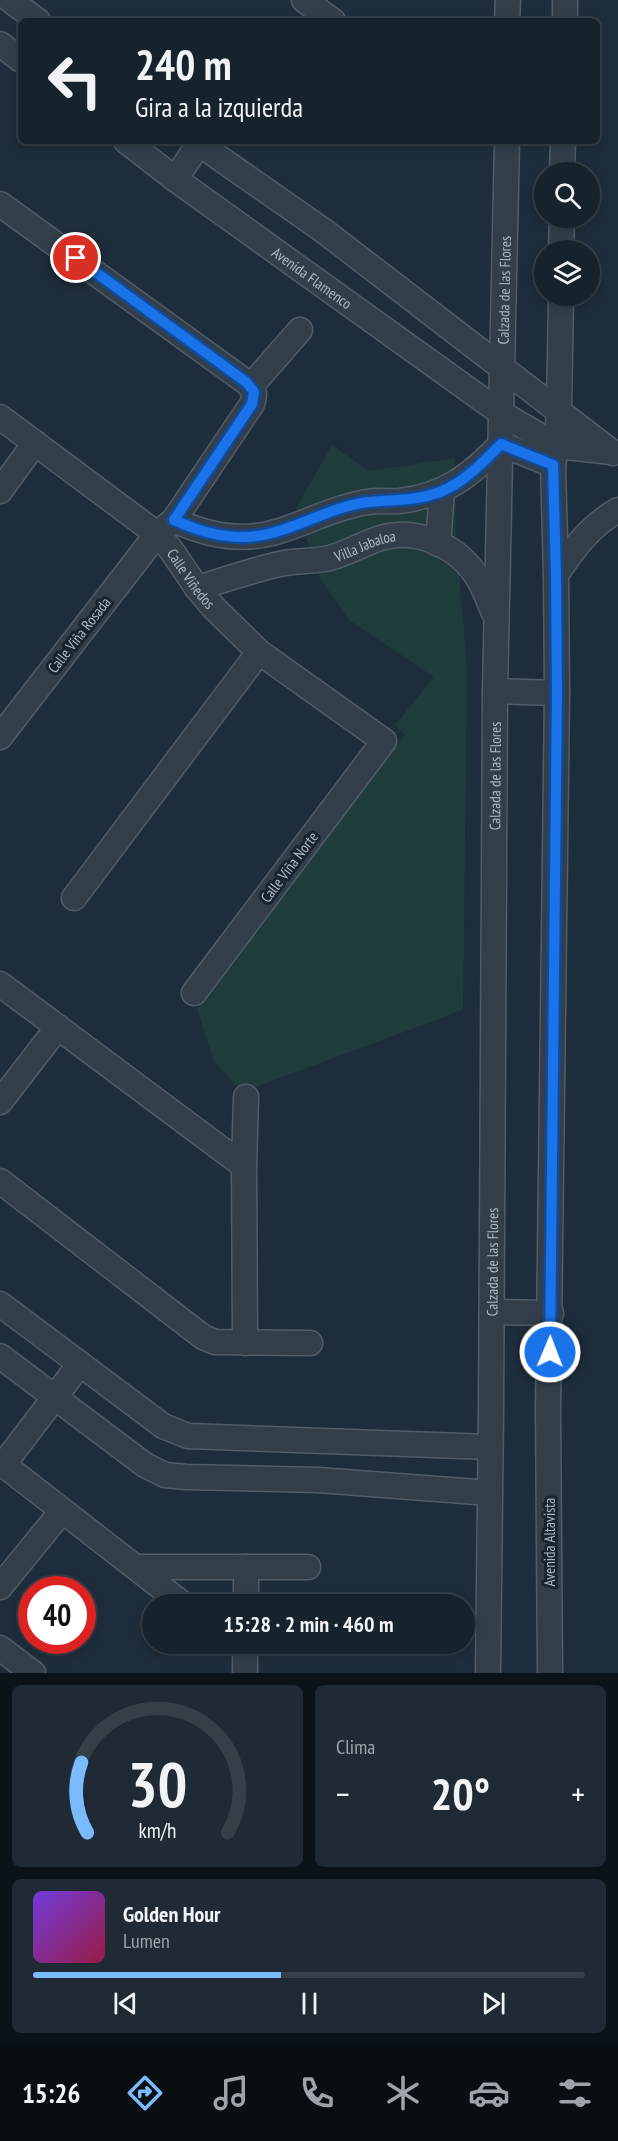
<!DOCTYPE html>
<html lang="es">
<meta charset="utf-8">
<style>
:root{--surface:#16222c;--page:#1f2a34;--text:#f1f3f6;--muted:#9ea4a9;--line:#353f48;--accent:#7abbff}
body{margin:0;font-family:"PT Sans Narrow",sans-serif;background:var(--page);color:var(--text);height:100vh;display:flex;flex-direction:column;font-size:22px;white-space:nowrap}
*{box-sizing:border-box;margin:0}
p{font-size:20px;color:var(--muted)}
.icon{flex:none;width:33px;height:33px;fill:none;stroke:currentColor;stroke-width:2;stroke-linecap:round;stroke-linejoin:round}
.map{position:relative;height:1673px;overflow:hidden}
.panel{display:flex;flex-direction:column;gap:12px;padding:12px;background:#0c1318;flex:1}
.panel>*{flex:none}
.guide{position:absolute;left:18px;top:18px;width:582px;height:126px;border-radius:9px;box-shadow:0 3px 9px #0003,0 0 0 2px var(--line);background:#16222c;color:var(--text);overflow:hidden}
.tools{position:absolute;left:534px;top:162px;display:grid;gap:12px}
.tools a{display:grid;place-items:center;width:66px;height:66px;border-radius:50%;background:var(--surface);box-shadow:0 3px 9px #0003,0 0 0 2px var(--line);font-size:30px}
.speed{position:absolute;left:18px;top:1576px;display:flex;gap:12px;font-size:30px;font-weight:700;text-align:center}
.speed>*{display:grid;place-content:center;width:78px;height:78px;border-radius:50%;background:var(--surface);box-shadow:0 3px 9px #0003,0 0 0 2px var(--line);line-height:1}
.speed .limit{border:9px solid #d22;background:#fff;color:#111}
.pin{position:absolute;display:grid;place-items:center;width:51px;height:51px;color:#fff;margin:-26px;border:3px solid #fff;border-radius:50%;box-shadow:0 2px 6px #0007}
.me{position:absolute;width:66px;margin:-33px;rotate:1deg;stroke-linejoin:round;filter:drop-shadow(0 0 4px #0008)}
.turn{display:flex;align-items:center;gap:21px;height:126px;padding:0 18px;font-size:27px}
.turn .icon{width:78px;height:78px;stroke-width:2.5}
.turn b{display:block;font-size:42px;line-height:51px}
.big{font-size:45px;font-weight:700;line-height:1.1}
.panel .tile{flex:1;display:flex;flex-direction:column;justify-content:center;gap:9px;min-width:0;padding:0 21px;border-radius:9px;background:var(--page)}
.panel .dial{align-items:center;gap:0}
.dial svg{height:156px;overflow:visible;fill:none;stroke:var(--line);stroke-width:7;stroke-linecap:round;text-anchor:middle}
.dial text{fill:var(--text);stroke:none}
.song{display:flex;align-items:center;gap:18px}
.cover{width:72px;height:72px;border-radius:9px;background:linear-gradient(135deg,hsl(260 70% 55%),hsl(340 70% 35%))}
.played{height:6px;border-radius:3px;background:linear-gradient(90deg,var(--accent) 45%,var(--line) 45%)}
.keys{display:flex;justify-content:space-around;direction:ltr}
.heat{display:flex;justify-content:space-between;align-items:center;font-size:33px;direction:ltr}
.panel .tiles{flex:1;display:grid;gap:12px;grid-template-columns:1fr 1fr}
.tile:last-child{grid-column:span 2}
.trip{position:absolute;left:142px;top:1594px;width:333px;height:60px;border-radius:30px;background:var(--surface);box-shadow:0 3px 9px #0003,0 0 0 2px var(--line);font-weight:700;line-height:60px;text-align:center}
.dock{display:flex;height:96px;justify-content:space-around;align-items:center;background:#090e12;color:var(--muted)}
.dock .icon{width:42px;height:42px}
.dock .selected{color:var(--accent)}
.dock b{font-size:27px;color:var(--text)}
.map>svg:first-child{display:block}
</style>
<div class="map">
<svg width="618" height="1673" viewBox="0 0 618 1673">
<rect width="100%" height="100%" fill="#1e2d3b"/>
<path fill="#203b3c" d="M332 445 368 471 455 458 456 535 467 670 463 1010 242 1092 214 1061 197 1009 405 735 395 725 434 677 349 620 320 578 296 508Z"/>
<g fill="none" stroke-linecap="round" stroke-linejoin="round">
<g stroke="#505d68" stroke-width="27">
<g id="minor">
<path d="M10 0 38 21"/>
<path d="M304 0 333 21"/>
<path d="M507 21 508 0"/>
<path d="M565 21V0"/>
<path d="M0 44 21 60"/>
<path id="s1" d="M126 141 175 179 501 413 557 446 612 452"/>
<path d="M195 141 324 231 613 453"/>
<path d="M562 172 563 141"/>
<path d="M175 179 199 144"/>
<path d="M0 204 246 382C254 389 256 394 252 404L174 520 157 534 0 737"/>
<path d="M561 250 562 218"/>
<path d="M251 386 300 330"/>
<path id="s2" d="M0 417 157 534 172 551 197 588 213 607 259 652 384 741 194 993"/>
<path d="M0 491 35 443"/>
<path d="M174 520C204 534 238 542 272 533 297 527 320 514 346 507 353 505 360 503 368 502 378 500 389 502 400 501 446 495 470 476 501 444L553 465"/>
<path d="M438 544 442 491"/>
<path d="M556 575C573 549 590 526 618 510"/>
<path id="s3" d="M197 588C225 580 252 570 280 564 297 560 314 562 330 558 348 553 364 543 381 538 418 527 460 547 479 580 485 590 489 602 494 613"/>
<path d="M495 691 557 693"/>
<path d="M74 898 259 652"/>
<path d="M0 984 244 1166"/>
<path d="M0 1102 58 1027"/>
<path d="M0 1181 203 1337 215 1342 310 1343"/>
<path d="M0 1304 163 1426 188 1436 490 1447"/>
<path d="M492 1312 551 1313"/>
<path d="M245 1343 244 1166 246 1097"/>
<path d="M0 1356 145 1465 165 1475 186 1477 318 1480 490 1493"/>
<path d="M0 1462 184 1605"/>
<path d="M3 1465 80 1364"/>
<path d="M136 1567H308"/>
<path d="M0 1587 62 1511"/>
<path d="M246 1605V1567"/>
<path d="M0 1648 33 1673"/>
<path d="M245 1673V1644"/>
<path id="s4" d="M488 1673 491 1412 495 691 507 141"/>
<path d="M550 1673 548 1411 557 693 556 575 553 465 557 446 559 410 561 296"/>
</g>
</g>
<use href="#minor" stroke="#323f4b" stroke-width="24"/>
</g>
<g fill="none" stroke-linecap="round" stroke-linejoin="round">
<g stroke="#114b97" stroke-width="15">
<path id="route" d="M76 258 246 382 254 392 252 404 174 520C204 534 239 542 272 533 304 525 334 506 368 502 395 499 413 502 440 492 465 482 483 462 501 444L553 465 556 575 557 693 550 1352"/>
</g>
<use href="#route" stroke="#1a73e8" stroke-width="10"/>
</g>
<g text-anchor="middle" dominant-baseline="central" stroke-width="6" stroke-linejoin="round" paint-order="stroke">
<g font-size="15" fill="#adbac7" stroke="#18242f">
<text stroke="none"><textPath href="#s1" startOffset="231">Avenida Flamenco</textPath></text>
<text stroke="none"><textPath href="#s4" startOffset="1383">Calzada de las Flores</textPath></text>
<text stroke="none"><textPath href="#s3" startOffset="174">Villa Jabaloa</textPath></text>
<text stroke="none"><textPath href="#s2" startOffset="252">Calle Viñedos</textPath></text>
<text transform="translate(79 635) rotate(-52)">Calle Viña Rosada</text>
<text stroke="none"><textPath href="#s4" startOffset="897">Calzada de las Flores</textPath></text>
<text transform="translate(289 867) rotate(-53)">Calle Viña Norte</text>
<text stroke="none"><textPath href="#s4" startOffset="411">Calzada de las Flores</textPath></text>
<text transform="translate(549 1542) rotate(-90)">Avenida Altavista</text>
</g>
</g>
</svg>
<div class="tools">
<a><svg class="icon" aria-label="search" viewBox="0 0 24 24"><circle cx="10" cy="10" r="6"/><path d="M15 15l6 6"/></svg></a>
<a><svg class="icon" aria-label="layers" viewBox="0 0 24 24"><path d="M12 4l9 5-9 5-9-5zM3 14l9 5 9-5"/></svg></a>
</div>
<div class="speed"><div class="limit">40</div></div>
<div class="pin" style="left:76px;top:258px;background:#d93025"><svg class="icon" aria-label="arrive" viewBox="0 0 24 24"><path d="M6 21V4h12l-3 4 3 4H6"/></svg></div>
<svg class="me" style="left:550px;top:1352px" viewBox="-20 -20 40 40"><circle r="17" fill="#1a73e8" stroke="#fff" stroke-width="3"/><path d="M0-11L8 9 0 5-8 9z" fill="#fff"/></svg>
<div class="trip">15:28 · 2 min · 460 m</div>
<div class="guide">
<div class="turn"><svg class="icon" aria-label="left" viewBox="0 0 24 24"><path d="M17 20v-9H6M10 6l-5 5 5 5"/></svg><div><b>240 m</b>Gira a la izquierda</div></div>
</div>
</div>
<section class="panel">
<div class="tiles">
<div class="tile dial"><svg viewBox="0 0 100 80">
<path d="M14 69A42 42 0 1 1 86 69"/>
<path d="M14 69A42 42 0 0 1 11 33" stroke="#7abbff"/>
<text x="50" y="56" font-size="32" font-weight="700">30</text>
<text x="50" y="72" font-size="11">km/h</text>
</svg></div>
<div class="tile"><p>Clima</p>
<div class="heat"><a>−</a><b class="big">20°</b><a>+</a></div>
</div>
<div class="tile">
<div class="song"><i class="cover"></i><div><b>Golden Hour</b><p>Lumen</p></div></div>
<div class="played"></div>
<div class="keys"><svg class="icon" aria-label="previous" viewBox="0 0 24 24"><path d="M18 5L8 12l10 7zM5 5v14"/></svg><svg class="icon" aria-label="pause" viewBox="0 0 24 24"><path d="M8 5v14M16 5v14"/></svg><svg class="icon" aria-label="next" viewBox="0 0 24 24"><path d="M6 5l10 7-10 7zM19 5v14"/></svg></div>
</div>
</div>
</section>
<nav class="dock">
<b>15:26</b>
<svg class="icon selected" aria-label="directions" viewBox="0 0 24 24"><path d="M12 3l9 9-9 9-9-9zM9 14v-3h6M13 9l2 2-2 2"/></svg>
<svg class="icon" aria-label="music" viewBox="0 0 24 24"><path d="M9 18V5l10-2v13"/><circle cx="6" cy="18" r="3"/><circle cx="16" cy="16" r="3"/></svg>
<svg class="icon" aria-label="phone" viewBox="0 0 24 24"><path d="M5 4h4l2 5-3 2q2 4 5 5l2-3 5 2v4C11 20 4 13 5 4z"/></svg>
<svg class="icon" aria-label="climate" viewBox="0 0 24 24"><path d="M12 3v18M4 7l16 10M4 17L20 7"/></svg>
<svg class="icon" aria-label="car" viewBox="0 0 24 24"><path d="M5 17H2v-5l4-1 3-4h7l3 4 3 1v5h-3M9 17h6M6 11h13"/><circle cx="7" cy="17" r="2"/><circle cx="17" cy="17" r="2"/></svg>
<svg class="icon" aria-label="filters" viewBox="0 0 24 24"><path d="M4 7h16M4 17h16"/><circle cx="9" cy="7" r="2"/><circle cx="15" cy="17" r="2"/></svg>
</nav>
